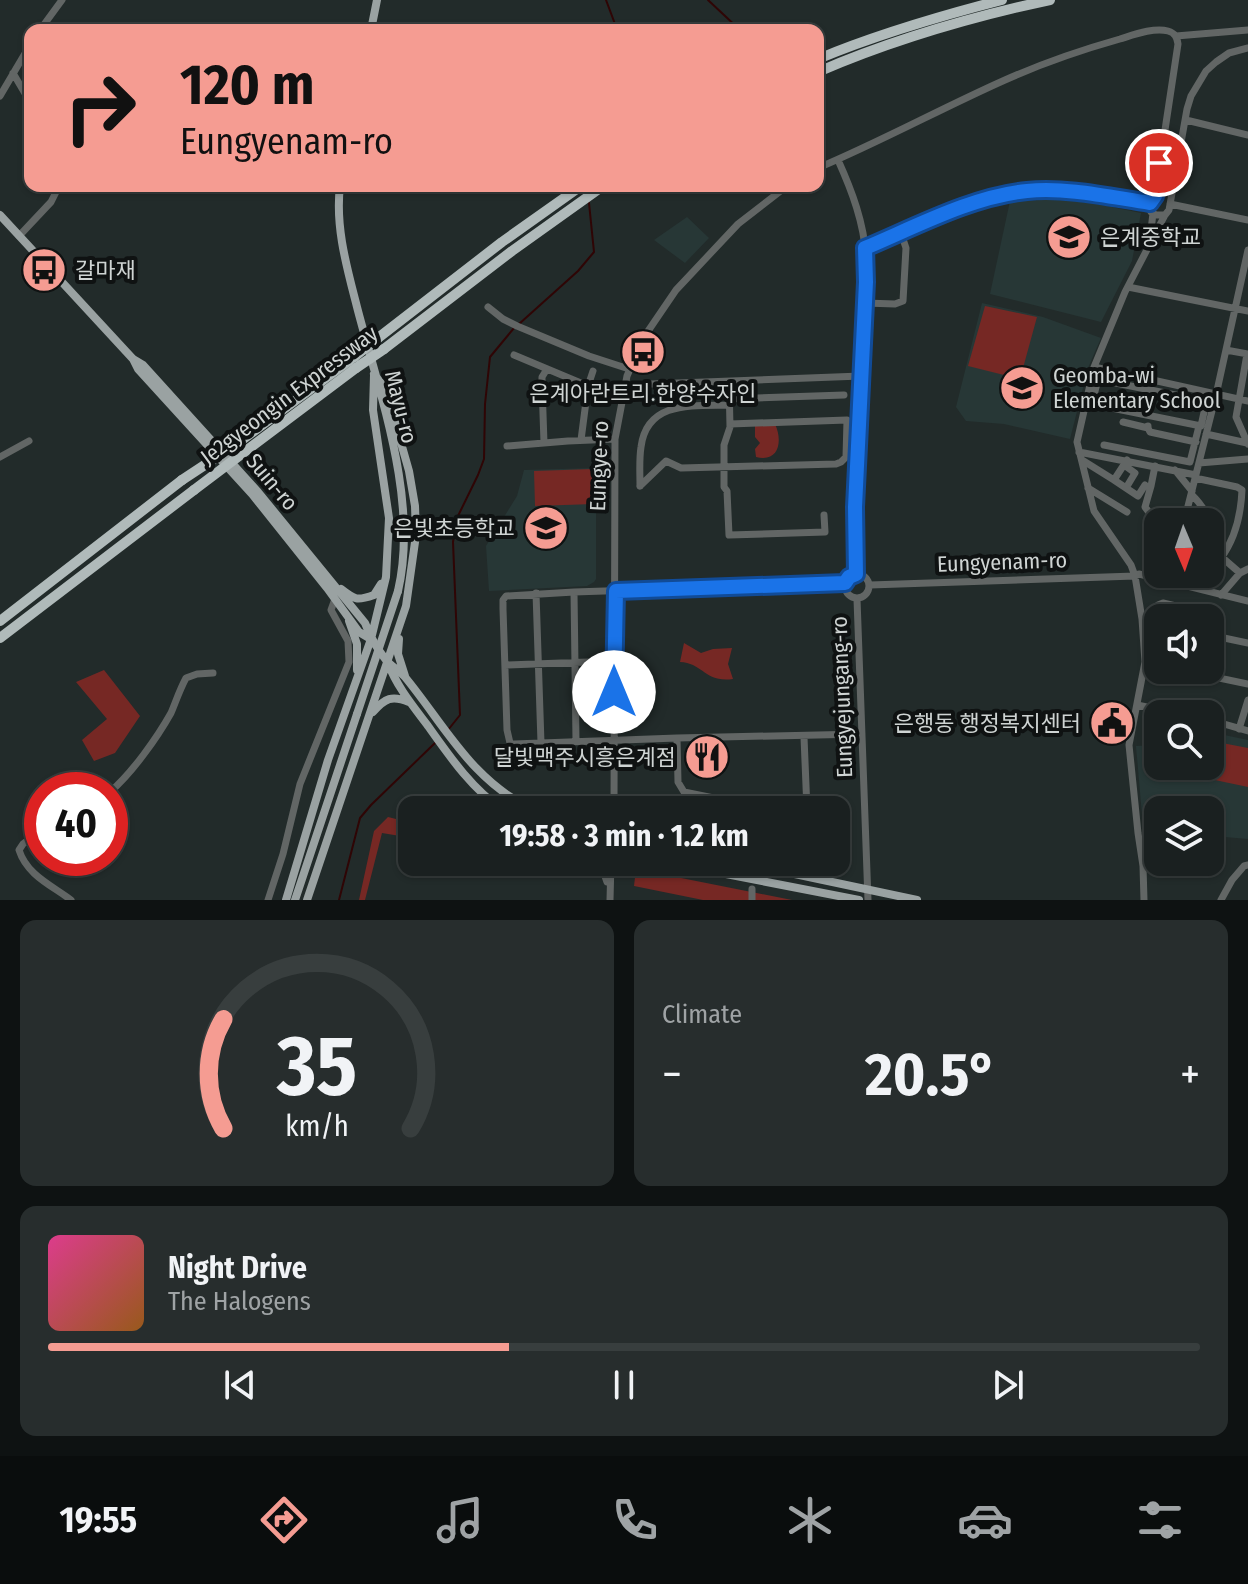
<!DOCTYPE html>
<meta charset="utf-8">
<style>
:root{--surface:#1a2020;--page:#272d2d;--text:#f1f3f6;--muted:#9fa3a5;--line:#383e3e;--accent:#f59c92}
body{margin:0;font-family:"Fira Sans Condensed","Noto Sans KR",sans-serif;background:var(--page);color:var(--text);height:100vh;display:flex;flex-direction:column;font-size:30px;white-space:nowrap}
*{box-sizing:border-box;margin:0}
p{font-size:26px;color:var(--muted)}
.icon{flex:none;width:44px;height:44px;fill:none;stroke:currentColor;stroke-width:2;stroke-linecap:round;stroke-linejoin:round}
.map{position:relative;height:900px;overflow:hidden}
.sheet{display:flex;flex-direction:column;gap:20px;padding:20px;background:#0e1212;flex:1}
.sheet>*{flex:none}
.banner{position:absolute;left:24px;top:24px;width:800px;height:168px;border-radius:16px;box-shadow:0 2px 6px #0004,0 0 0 2px var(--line);background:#f59c92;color:#111;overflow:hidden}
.needle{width:52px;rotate:178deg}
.buttons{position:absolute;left:1144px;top:508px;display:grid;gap:16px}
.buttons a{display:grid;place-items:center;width:80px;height:80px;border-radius:16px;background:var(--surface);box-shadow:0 2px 6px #0004,0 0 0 2px var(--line);font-size:40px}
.speed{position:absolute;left:24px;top:772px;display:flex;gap:16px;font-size:40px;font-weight:700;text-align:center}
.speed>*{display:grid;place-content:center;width:104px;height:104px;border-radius:50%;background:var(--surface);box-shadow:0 2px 6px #0004,0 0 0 2px var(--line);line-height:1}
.speed .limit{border:12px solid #d22;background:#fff;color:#111}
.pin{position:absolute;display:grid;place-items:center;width:68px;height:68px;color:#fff;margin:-34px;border:4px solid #fff;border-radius:50%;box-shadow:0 2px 8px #0007}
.me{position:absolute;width:88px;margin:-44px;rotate:0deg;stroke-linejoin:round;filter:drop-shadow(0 0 6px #0008)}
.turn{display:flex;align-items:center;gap:28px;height:168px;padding:0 24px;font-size:36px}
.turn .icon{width:104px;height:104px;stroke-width:2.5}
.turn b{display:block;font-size:56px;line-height:68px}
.big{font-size:60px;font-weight:700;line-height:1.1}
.sheet .widget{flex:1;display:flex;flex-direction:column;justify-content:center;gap:12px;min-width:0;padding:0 28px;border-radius:16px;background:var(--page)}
.sheet .dial{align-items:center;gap:0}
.dial svg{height:208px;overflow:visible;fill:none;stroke:var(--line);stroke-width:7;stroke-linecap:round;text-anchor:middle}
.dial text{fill:var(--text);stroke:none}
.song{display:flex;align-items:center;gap:24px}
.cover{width:96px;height:96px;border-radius:12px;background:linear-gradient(135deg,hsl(330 70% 55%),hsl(30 70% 35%))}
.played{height:8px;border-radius:4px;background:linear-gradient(90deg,var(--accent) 40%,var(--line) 40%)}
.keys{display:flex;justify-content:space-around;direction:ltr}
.heat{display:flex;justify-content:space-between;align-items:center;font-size:44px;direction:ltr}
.sheet .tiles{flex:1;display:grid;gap:20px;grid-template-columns:1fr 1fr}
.widget:last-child{grid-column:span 2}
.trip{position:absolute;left:398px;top:796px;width:452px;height:80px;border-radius:16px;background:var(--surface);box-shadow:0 2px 6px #0004,0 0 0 2px var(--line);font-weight:700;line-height:80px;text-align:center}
.tab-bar{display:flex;height:128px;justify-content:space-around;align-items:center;background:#0a0d0d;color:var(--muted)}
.tab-bar .icon{width:56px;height:56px}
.tab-bar .active{color:var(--accent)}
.tab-bar b{font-size:36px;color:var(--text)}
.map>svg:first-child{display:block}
</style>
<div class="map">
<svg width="1248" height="900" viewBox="0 0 1248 900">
<rect width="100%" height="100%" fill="#222b2a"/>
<path fill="#273736" d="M1073 199 1141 213 1132 261 1101 322 990 294 1010 201Z
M687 217 709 238 685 263 654 240Z
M982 303 1043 317 1101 338 1088 368 1070 439 1004 424 966 421 956 407Z
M596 468V579L594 582 587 586 489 591 486 546 517 496 524 470Z
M1210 732 1248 740V839L1213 836 1210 837V810H1158V841L1144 838 1136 746 1158 745V766H1210Z"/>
<path fill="#762824" d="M985 306 1037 317 1020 379 968 366Z
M775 424C783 441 779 463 756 457L755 449 760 443 755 437V425Z
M593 469 594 504 535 506 534 471Z
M684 643 701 653 713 649 732 648 728 664 733 679C705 683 703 663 680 662Z
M104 670 140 716 115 753 94 761 82 740 107 719 76 682Z
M1217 742 1248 748V787L1210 779Z
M388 817 412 823V838L382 833 365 900H359L374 831Z
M636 869 792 900H703L634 886Z"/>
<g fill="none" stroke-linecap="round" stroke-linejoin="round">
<path stroke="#2f0505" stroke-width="2" d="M606 0 615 24 614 30
M708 0 740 30
M519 324 578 271 594 252 589 203
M448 730 460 715 453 542 457 518 478 475 484 459 485 404 490 357 514 328
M339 900 360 818 371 805 435 743"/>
<path stroke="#626665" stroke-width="7" d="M40 30 62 0
M1176 36 1248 30
M13 73 30 102
M0 96 30 45
M1186 120 1248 135
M838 160C852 191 864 223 866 257L855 507 856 574
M818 168C882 141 942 108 1005 80 1043 63 1081 50 1120 39 1133 35 1154 27 1168 31 1175 33 1177 37 1178 44L1155 196
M1150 203 1151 212 1156 215H1165L1169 210 1187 109 1191 96 1206 71 1216 62 1229 53 1248 48
M1170 204 1248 220
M19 236 51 202 59 186
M1150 239 1153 213
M865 248C915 227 973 196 1027 191 1067 187 1110 197 1150 203
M1128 287 1248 311
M865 303 895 304 903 301 906 248 901 233
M488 307 503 319 517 326 589 356 629 369
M1226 350 1248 354
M1247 354 1236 417 1248 444
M514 355 588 386
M1094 367 1248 401
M729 382 730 427 724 445V487L727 491 729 535 825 532 824 515
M625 385 861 376
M729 399 844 395
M1085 403 1092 404 1201 426 1206 403 1205 401 1101 380 1097 383 1092 404
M1123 422 1148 428V426
M1148 428 1150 432 1196 442
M1206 434 1247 443
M581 440 588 386 593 371
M544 443 542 384V377L547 369
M1104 445 1190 462 1199 426
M507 446 568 441 615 439
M1079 452 1196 475
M0 457 29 441
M1082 460 1114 480
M1127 460 1114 480 1138 496 1145 485
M1199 463 1248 459
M1124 465 1135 473 1126 488
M1155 466 1151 486 1145 507 1158 524
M1175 470 1192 491
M1195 478 1237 487 1242 490C1241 513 1235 539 1221 558
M640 486 666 461 681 468 836 464 841 462 846 457 847 420 730 424
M640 486C640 473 639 460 641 447 647 400 694 406 730 405
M1088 488 1127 512
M1192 495C1207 510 1212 522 1210 543
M1184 522 1216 395 1248 250
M1210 547 1240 573
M845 586a12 12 0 1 1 24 0a12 12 0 1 1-24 0Z
M845 583 574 592 506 596 503 600V609L507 730 510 743 514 744 677 738 862 734
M870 585 1135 576 1139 574 1248 601
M574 592 576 741
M536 593 541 743
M1221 595 1240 573 1248 569
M857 599 868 900
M1150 621 1158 605 1163 603 1193 610
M1210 635 1248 643
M1145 662 1158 665
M505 665 614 661
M1181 670 1248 684
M1137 705 1181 714
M1210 720 1248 731
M1239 729 1248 700
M804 737 807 810
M677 738 678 782 684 792 774 810
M110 792C132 773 157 738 171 713 176 701 180 689 186 678L197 674 213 673
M614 810 615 439 627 376 644 337 676 290 738 224 787 186
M42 829 23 844 19 850C27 875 51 885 71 900
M600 862 607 882
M752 889V900
M268 900 283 854 300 784 349 662 348 641 331 610 335 599
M610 900 611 862
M1144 900 1143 866 1138 833 1129 745 1145 662 1142 619 1135 576 1131 565 1094 511 1077 442 1094 367 1125 292 1165 215
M1221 900 1232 880 1244 866 1248 865"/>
<path stroke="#9aa2a2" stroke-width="8" d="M371 30 377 0
M340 186C335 227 347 268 357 307 380 396 419 500 398 591
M0 215 133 359 143 365 258 492 365 623C370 636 377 649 386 660 392 667 399 670 405 677 446 727 471 780 533 810
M133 359 138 369 252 494 327 588 359 632 369 638
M341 589C355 600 357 601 374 595L381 584
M349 621 357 644V670
M399 639 398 654 405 676
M388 663C397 687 413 706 428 726 450 757 472 789 503 810
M373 712C385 698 392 695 409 702
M664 862 859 900
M738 862 917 900
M286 900 328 760 371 639 386 577 389 518 373 410 374 375
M295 900 357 714
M307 900 406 606 416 535 415 506 409 471 386 390 374 374"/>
<path stroke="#b0baba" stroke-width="10" d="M818 59C878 34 940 16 1002 0
M818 72C892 40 971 17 1050 0
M378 338 502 242 581 186
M384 349 512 251 603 186
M235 445 354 357
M243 453 356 368
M0 621 182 480
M0 638 194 490"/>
<path stroke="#9aa2a2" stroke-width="8" d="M357 714 398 591"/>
<path stroke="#b0baba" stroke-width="10" d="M354 357 378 338
M356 368 384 349
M182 480 235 445
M194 490 243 453"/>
</g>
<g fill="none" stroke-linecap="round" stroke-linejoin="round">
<g stroke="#114b97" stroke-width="20">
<path id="route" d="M614 692 616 591 845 583 849 577 856 574 855 507 866 282 865 248C915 227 973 196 1027 191 1067 187 1110 197 1150 203L1155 196 1159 163"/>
</g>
<use href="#route" stroke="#1a73e8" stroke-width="14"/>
</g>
<defs>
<g id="school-disc" transform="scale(2.3)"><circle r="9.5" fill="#f59c92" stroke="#0f1212"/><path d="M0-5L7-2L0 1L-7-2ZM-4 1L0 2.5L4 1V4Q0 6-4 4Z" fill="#111"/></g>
<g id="bus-disc" transform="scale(2.3)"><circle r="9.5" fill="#f59c92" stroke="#0f1212"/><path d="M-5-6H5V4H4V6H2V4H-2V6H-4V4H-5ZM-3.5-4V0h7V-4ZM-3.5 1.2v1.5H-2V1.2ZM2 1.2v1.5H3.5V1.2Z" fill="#111"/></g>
<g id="civic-disc" transform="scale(2.3)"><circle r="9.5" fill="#f59c92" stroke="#0f1212"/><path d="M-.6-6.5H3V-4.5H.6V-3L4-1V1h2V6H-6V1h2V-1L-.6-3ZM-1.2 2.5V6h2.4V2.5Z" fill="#111"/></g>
<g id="restaurant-disc" transform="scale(2.3)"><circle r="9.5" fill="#f59c92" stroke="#0f1212"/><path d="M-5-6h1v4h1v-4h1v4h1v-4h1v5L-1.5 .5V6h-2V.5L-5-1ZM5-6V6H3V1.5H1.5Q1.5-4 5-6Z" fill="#111"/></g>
</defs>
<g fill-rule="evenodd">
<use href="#school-disc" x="1069" y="237"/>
<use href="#bus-disc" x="44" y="270"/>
<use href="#bus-disc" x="643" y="352"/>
<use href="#school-disc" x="1022" y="388"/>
<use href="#school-disc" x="546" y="528"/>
<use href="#civic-disc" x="1112" y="723"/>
<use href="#restaurant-disc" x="707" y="757"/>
</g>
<g text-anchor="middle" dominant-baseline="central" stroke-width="8" stroke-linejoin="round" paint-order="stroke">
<g font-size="22" fill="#cfd4d3" stroke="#0f1212" text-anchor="start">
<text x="1100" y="237">은계중학교</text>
<text x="75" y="270">갈마재</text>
<text x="1053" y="375">Geomba-wi<tspan x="1053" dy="25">Elementary School</tspan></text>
<text x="643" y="393" text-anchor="middle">은계아란트리.한양수자인</text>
<text x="515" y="528" text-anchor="end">은빛초등학교</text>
<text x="1081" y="723" text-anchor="end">은행동 행정복지센터</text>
<text x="676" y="757" text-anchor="end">달빛맥주시흥은계점</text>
</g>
<g font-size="22" fill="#cfd4d3" stroke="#0f1212">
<text transform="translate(289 395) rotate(-37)">Je2gyeongin Expressway</text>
<text transform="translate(401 407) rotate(76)">Mayu-ro</text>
<text transform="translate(599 466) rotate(-88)">Eungye-ro</text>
<text transform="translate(272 482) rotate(50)">Suin-ro</text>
<text transform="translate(1002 562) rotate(-2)">Eungyenam-ro</text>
<text transform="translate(842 697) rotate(-92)">Eungyejungang-ro</text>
</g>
</g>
</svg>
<div class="buttons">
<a><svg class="needle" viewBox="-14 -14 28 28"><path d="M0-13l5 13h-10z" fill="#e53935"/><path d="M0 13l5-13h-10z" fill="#9fa3a5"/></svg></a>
<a><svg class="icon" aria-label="sound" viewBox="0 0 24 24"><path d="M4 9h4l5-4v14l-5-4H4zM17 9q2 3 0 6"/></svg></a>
<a><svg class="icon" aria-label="search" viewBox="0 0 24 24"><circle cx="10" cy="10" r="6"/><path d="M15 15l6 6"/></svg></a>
<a><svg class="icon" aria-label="layers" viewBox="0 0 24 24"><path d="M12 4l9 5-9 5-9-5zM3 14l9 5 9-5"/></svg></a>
</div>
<div class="speed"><div class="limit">40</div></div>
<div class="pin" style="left:1159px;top:163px;background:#d93025"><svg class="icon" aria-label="arrive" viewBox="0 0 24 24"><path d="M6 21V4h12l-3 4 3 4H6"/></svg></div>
<svg class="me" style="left:614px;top:692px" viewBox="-20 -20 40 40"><circle r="19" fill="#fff"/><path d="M0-13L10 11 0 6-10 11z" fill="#1a73e8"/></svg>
<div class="trip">19:58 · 3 min · 1.2 km</div>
<div class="banner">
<div class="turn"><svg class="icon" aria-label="right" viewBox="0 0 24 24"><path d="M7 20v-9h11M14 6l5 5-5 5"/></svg><div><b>120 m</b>Eungyenam-ro</div></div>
</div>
</div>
<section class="sheet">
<div class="tiles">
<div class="widget dial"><svg viewBox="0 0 100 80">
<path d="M14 69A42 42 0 1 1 86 69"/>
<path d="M14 69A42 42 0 0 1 14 27" stroke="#f59c92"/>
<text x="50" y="56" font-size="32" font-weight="700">35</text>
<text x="50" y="72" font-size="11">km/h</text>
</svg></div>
<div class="widget"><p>Climate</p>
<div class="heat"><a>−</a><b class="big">20.5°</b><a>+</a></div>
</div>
<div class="widget">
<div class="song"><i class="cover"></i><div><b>Night Drive</b><p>The Halogens</p></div></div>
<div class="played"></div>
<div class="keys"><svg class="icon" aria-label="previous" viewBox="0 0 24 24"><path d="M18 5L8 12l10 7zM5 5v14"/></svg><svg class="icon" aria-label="pause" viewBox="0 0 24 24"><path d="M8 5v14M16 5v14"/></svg><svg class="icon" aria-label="next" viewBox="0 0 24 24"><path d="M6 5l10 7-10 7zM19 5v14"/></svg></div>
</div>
</div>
</section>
<nav class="tab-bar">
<b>19:55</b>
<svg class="icon active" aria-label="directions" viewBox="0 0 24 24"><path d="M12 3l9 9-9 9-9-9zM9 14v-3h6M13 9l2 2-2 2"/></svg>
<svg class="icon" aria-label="music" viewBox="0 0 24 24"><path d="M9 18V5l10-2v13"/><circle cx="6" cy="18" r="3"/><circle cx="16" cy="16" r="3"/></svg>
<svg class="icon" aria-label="phone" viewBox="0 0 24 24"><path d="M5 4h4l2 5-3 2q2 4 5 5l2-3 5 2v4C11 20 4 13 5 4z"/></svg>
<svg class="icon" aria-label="climate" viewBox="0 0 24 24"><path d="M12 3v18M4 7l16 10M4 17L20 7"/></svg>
<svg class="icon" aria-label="car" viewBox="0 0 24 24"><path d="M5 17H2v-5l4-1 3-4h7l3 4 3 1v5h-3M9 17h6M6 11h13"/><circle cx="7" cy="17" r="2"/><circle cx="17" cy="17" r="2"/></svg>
<svg class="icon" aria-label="filters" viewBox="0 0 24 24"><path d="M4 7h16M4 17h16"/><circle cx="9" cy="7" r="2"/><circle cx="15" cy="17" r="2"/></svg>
</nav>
